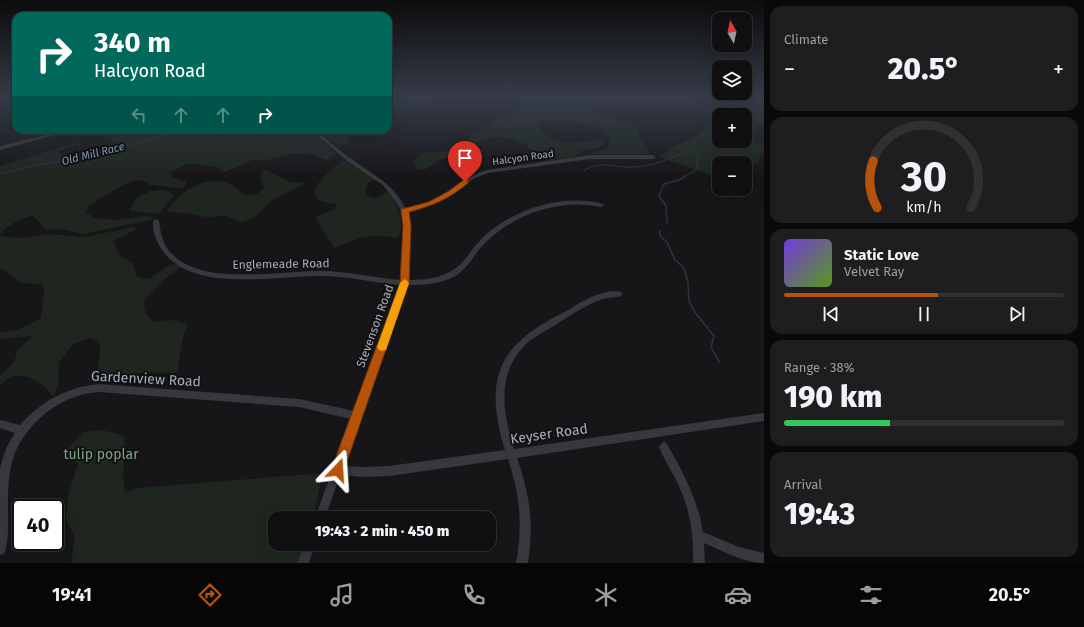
<!DOCTYPE html>
<meta charset="utf-8">
<style>
:root{--surface:#101012;--page:#1e1e20;--text:#f1f3f6;--muted:#9c9d9f;--line:#303032;--accent:#b45309}
body{margin:0;font-family:"Fira Sans",sans-serif;background:var(--page);color:var(--text);height:100vh;display:flex;flex-direction:column;font-size:15px;white-space:nowrap}
*{box-sizing:border-box;margin:0}
p{font-size:13px;color:var(--muted)}
.icon{flex:none;width:22px;height:22px;fill:none;stroke:currentColor;stroke-width:2;stroke-linecap:round;stroke-linejoin:round}
.map{position:relative;flex:1;overflow:hidden}
.drawer{display:flex;flex-direction:column;gap:6px;padding:6px;background:#09090a;width:320px}
.drawer>*{flex:none}
.banner{position:absolute;left:12px;top:12px;width:380px;height:122px;border-radius:12px;box-shadow:0 4px 16px #0002,0 0 0 1px var(--line);background:#00695c;color:#fff;overflow:hidden}
.needle{width:26px;rotate:351deg}
.fabs{position:absolute;left:712px;top:12px;display:grid;gap:8px}
.fabs a{display:grid;place-items:center;width:40px;height:40px;border-radius:8px;background:var(--surface);box-shadow:0 4px 16px #0002,0 0 0 1px var(--line);font-size:20px}
.speed{position:absolute;left:12px;top:499px;display:flex;gap:8px;font-size:20px;font-weight:700;text-align:center}
.speed>*{display:grid;place-content:center;width:52px;height:52px;border-radius:50%;background:var(--surface);box-shadow:0 4px 16px #0002,0 0 0 1px var(--line);line-height:1}
.speed .limit{border:2px solid #111;border-radius:6px;background:#fff;color:#111}
.pin{position:absolute;display:grid;place-items:center;width:34px;height:34px;color:#fff;margin:-41px -17px;border-radius:50% 50% 50% 0;rotate:-45deg;box-shadow:0 0 4px #0007}
.pin .icon{rotate:45deg}
.me{position:absolute;width:44px;margin:-22px;rotate:20deg;stroke-linejoin:round;filter:drop-shadow(0 0 3px #0008)}
.turn{display:flex;align-items:center;gap:14px;height:84px;padding:0 16px;font-size:18px}
.turn .icon{width:52px;height:52px;stroke-width:2.5}
.turn b{display:block;font-size:28px;line-height:34px}
.lanes{display:flex;align-items:center;height:38px;padding:0 16px;background:#0003;justify-content:center;gap:20px;direction:ltr}
.lanes .off{opacity:.35}
.big{font-size:30px;font-weight:800;line-height:1.1}
.drawer .card{flex:1;display:flex;flex-direction:column;justify-content:center;gap:6px;min-width:0;padding:0 14px;border-radius:12px;background:var(--page)}
.drawer .dial{align-items:center;gap:0}
.dial svg{height:104px;overflow:visible;fill:none;stroke:var(--line);stroke-width:7;stroke-linecap:round;text-anchor:middle}
.dial text{fill:var(--text);stroke:none}
.song{display:flex;align-items:center;gap:12px}
.cover{width:48px;height:48px;border-radius:6px;background:linear-gradient(135deg,hsl(260 70% 55%),hsl(90 70% 35%))}
.played{height:4px;border-radius:2px;background:linear-gradient(90deg,var(--accent) 55%,var(--line) 55%)}
.keys{display:flex;justify-content:space-around;direction:ltr}
.heat{display:flex;justify-content:space-between;align-items:center;font-size:22px;direction:ltr}
.charge{height:6px;border-radius:3px;background:linear-gradient(90deg,#34c759 38%,var(--line) 0)}
.trip{position:absolute;left:268px;top:511px;width:228px;height:40px;border-radius:12px;background:var(--surface);box-shadow:0 4px 16px #0002,0 0 0 1px var(--line);font-weight:800;line-height:40px;text-align:center}
.dock{display:flex;height:64px;justify-content:space-around;align-items:center;background:#060607;color:var(--muted)}
.dock .icon{width:28px;height:28px}
.dock .current{color:var(--accent)}
.dock b{font-size:18px;color:var(--text)}
main{display:flex;flex:1;min-height:0}
.map>svg:first-child{display:block}
</style>
<main>
<div class="map">
<svg width="764" height="563" viewBox="0 0 764 563">
<rect width="100%" height="100%" fill="#161618"/>
<path fill="#1e261f" fill-rule="evenodd" d="M388 97H434L435 102 424 104 407 111 388 108Z
M530 97H748L764 104V124L756 126 758 132 750 137 753 140 764 147V152L760 153 759 161 756 164H750L719 163V178L660 157 659 154 668 152 673 146 682 143 701 133 711 121C709 111 703 108 694 105 672 97 653 103 630 105 618 106 603 105 591 108L595 112 632 125 638 129 636 131 649 150 647 154H586L603 150 609 146V138C607 134 604 131 600 129 589 123 548 116 538 123 538 128 543 133 547 136 567 149 581 140 602 140L603 143 600 147 584 151 575 156 553 160 549 161 544 158 542 155 529 149 526 145 507 137H492L457 150 452 156 440 160 424 170 417 169 413 162 418 156 425 152H443L466 144 470 138 471 134 482 130 494 121 511 112 523 99ZM719 115H745V141H719Z
M108 130H132L137 136 153 134 159 130H309L337 154 327 160 306 153H294L264 161 253 160 225 172 221 171 218 167C195 166 193 157 171 173L173 177 187 182 182 189 164 186 149 185 146 182 137 180 125 184 89 205 86 212 94 218 117 220 147 216 156 218 154 219 83 234 60 229 47 230C41 226 39 220 32 216 20 219 7 225 0 235V166L79 142 81 143 58 151 62 156 97 151 113 144Z
M318 130H385L384 132 367 135 351 132 343 133 349 139 347 143C335 147 326 138 318 130Z
M344 160 381 183 373 180 368 183 365 192 367 196 375 198 389 191C397 202 405 224 399 236L396 238 383 236 362 237 334 248 316 219 317 216 335 209 337 204C331 203 323 203 319 200 303 190 336 165 344 160Z
M264 169 290 182H302L304 184C295 190 284 193 274 200 260 209 258 219 241 222L226 216 206 217 183 213 167 212C178 191 207 174 230 184 236 187 240 192 245 195L257 194 264 188 260 178Z
M157 190H164L174 195 159 214 132 211 130 210C134 197 144 192 157 190Z
M135 227V230L113 241C115 245 116 250 119 253 128 264 133 256 136 276 152 284 156 272 169 266 171 265 176 264 179 264L180 267 165 279 144 300C144 311 146 316 155 322L172 320 188 324 182 341 177 373C165 373 154 372 142 373 126 374 112 382 97 376 97 362 102 357 99 342L90 338 73 344 59 362 58 385 54 396C45 386 31 374 16 376 10 376 5 381 0 385V375C8 369 17 361 17 350L33 336 0 339V333L18 330 41 318 44 288 42 284 22 283 0 268V236L22 238 51 234 84 237Z
M102 430 125 436 123 476 125 492 138 488 323 473 313 518H275V544H306L302 563H71L75 537 66 519 68 496 78 464 63 453 83 432Z"/>
<g fill="none" stroke-linecap="round" stroke-linejoin="round">
<path stroke="#2c353c" stroke-width="1" d="M749 97 764 103
M615 101H636L640 97
M0 113 16 112
M583 171C600 161 607 166 625 167 641 168 658 164 673 157 680 154 686 152 691 146L690 144C699 140 703 134 711 130L710 126 716 119 710 110 693 103 696 97
M0 174 36 165 81 158 185 130
M684 177 696 170 698 156 690 147"/>
<path stroke="#2c353c" stroke-width="1.5" d="M667 223 666 206 659 196 664 184 679 180 686 176
M660 230V236L667 242 675 260 684 268 688 282 689 301 694 311 714 336 711 347 720 363"/>
<path fill="#37383d" fill-rule="evenodd" d="M751 97H758L764 100V102Z
M66 130H74L0 150V146Z
M311 130H316C328 140 339 151 352 159 374 176 392 182 406 209 422 204 434 200 449 191 464 183 470 175 487 170L590 155H653L656 157 653 159H590L488 173 475 178 454 193 434 204 407 212 410 226 408 280C430 280 451 277 466 258 473 249 480 239 490 231 521 207 565 194 603 204L604 205 601 207C560 198 515 214 486 242 475 252 470 266 457 275 443 284 424 285 407 285L344 466 364 467 389 466 505 450C493 411 487 370 521 340 535 327 553 318 570 309 582 301 605 288 621 292L622 294 621 296C615 298 609 297 603 299 585 305 568 317 552 327 543 332 532 338 524 346 496 377 503 412 514 449L764 413V421L517 458C530 496 534 523 528 563H516C523 524 520 496 508 459L389 476 364 477 340 475 325 518H315L351 419 299 407 99 392C75 394 56 403 39 419 8 449 8 474 8 514 8 528 9 541 4 554L0 555V469C3 456 7 444 15 433L0 428V420L20 425C41 401 68 387 99 384L299 399 354 411 398 292 400 285C374 283 348 276 321 276 272 275 177 298 155 236 153 231 153 226 153 221L156 219 159 221C160 229 161 237 165 245 192 290 279 270 321 271 348 271 374 278 401 280L404 226 401 211 396 202 383 185 347 161Z
M664 442 667 444C683 472 698 500 703 532L739 547 764 553V563C743 563 723 551 704 543L705 563H693C694 535 690 509 678 484 672 471 664 460 659 447L661 444Z
M305 544H315L309 563H297Z"/>
</g>
<linearGradient id="sky" x2="0" y2="1"><stop stop-color="#0c0c0d"/><stop offset="0.55" stop-color="#363c48"/><stop offset="1" stop-color="#363c48" stop-opacity="0"/></linearGradient>
<rect width="764" height="176" fill="url(#sky)"/>
<path fill="#b45309" stroke="#753606" d="M465 179 468 180V183C447 200 434 205 409 212L411 226 409 283 344 470 342 475 338 476 333 475 331 470 400 283 403 226 401 211 402 209 429 202 449 191Z"/>
<path fill="#f59e0b" d="M405 279 409 283 387 347 386 350 382 351 379 350 377 347 400 283Z"/>
<g text-anchor="middle" dominant-baseline="central" stroke-width="4" stroke-linejoin="round" paint-order="stroke">
<g font-size="10" fill="#a8adb8" stroke="#111113">
<text transform="translate(523 158) rotate(-8)">Halcyon Road</text>
</g>
<g font-size="11" font-style="italic" fill="#7f9bb3" stroke="#111113">
<text transform="translate(93 154) rotate(-14)">Old Mill Race</text>
</g>
<g font-size="12" fill="#a8adb8" stroke="#111113">
<text transform="translate(281 264) rotate(-1)">Englemeade Road</text>
<text transform="translate(375 326) rotate(-70)">Stevenson Road</text>
</g>
<g font-size="14" fill="#a8adb8" stroke="#111113">
<text transform="translate(146 379) rotate(3)">Gardenview Road</text>
<text transform="translate(549 434) rotate(-8)">Keyser Road</text>
</g>
<g font-size="14" fill="#7fa381" stroke="#111113">
<text x="101" y="454">tulip poplar</text>
</g>
</g>
</svg>
<div class="fabs">
<a><svg class="needle" viewBox="-14 -14 28 28"><path d="M0-13l5 13h-10z" fill="#e53935"/><path d="M0 13l5-13h-10z" fill="#9c9d9f"/></svg></a>
<a><svg class="icon" aria-label="layers" viewBox="0 0 24 24"><path d="M12 4l9 5-9 5-9-5zM3 14l9 5 9-5"/></svg></a>
<a>+</a>
<a>−</a>
</div>
<div class="speed"><div class="limit">40</div></div>
<div class="pin" style="left:465px;top:182px;background:#d93025"><svg class="icon" aria-label="arrive" viewBox="0 0 24 24"><path d="M6 21V4h12l-3 4 3 4H6"/></svg></div>
<svg class="me" style="left:338px;top:470px" viewBox="-20 -20 40 40"><path d="M0-17L14 15 0 8-14 15z" fill="#b45309" stroke="#fff" stroke-width="4"/></svg>
<div class="trip">19:43 · 2 min · 450 m</div>
<div class="banner">
<div class="turn"><svg class="icon" aria-label="right" viewBox="0 0 24 24"><path d="M7 20v-9h11M14 6l5 5-5 5"/></svg><div><b>340 m</b>Halcyon Road</div></div>
<div class="lanes"><svg class="icon off" aria-label="left" viewBox="0 0 24 24"><path d="M17 20v-9H6M10 6l-5 5 5 5"/></svg><svg class="icon off" aria-label="ahead" viewBox="0 0 24 24"><path d="M12 20V5M6 11l6-6 6 6"/></svg><svg class="icon off" aria-label="ahead" viewBox="0 0 24 24"><path d="M12 20V5M6 11l6-6 6 6"/></svg><svg class="icon" aria-label="right" viewBox="0 0 24 24"><path d="M7 20v-9h11M14 6l5 5-5 5"/></svg></div>
</div>
</div>
<section class="drawer">
<div class="card"><p>Climate</p>
<div class="heat"><a>−</a><b class="big">20.5°</b><a>+</a></div>
</div>
<div class="card dial"><svg viewBox="0 0 100 80">
<path d="M14 69A42 42 0 1 1 86 69"/>
<path d="M14 69A42 42 0 0 1 11 33" stroke="#b45309"/>
<text x="50" y="56" font-size="32" font-weight="700">30</text>
<text x="50" y="72" font-size="11">km/h</text>
</svg></div>
<div class="card">
<div class="song"><i class="cover"></i><div><b>Static Love</b><p>Velvet Ray</p></div></div>
<div class="played"></div>
<div class="keys"><svg class="icon" aria-label="previous" viewBox="0 0 24 24"><path d="M18 5L8 12l10 7zM5 5v14"/></svg><svg class="icon" aria-label="pause" viewBox="0 0 24 24"><path d="M8 5v14M16 5v14"/></svg><svg class="icon" aria-label="next" viewBox="0 0 24 24"><path d="M6 5l10 7-10 7zM19 5v14"/></svg></div>
</div>
<div class="card"><p>Range · 38%</p><b class="big">190 km</b><div class="charge"></div></div>
<div class="card"><p>Arrival</p><b class="big">19:43</b></div>
</section>
</main>
<nav class="dock">
<b>19:41</b>
<svg class="icon current" aria-label="directions" viewBox="0 0 24 24"><path d="M12 3l9 9-9 9-9-9zM9 14v-3h6M13 9l2 2-2 2"/></svg>
<svg class="icon" aria-label="music" viewBox="0 0 24 24"><path d="M9 18V5l10-2v13"/><circle cx="6" cy="18" r="3"/><circle cx="16" cy="16" r="3"/></svg>
<svg class="icon" aria-label="phone" viewBox="0 0 24 24"><path d="M5 4h4l2 5-3 2q2 4 5 5l2-3 5 2v4C11 20 4 13 5 4z"/></svg>
<svg class="icon" aria-label="climate" viewBox="0 0 24 24"><path d="M12 3v18M4 7l16 10M4 17L20 7"/></svg>
<svg class="icon" aria-label="car" viewBox="0 0 24 24"><path d="M5 17H2v-5l4-1 3-4h7l3 4 3 1v5h-3M9 17h6M6 11h13"/><circle cx="7" cy="17" r="2"/><circle cx="17" cy="17" r="2"/></svg>
<svg class="icon" aria-label="filters" viewBox="0 0 24 24"><path d="M4 7h16M4 17h16"/><circle cx="9" cy="7" r="2"/><circle cx="15" cy="17" r="2"/></svg>
<b>20.5°</b>
</nav>
